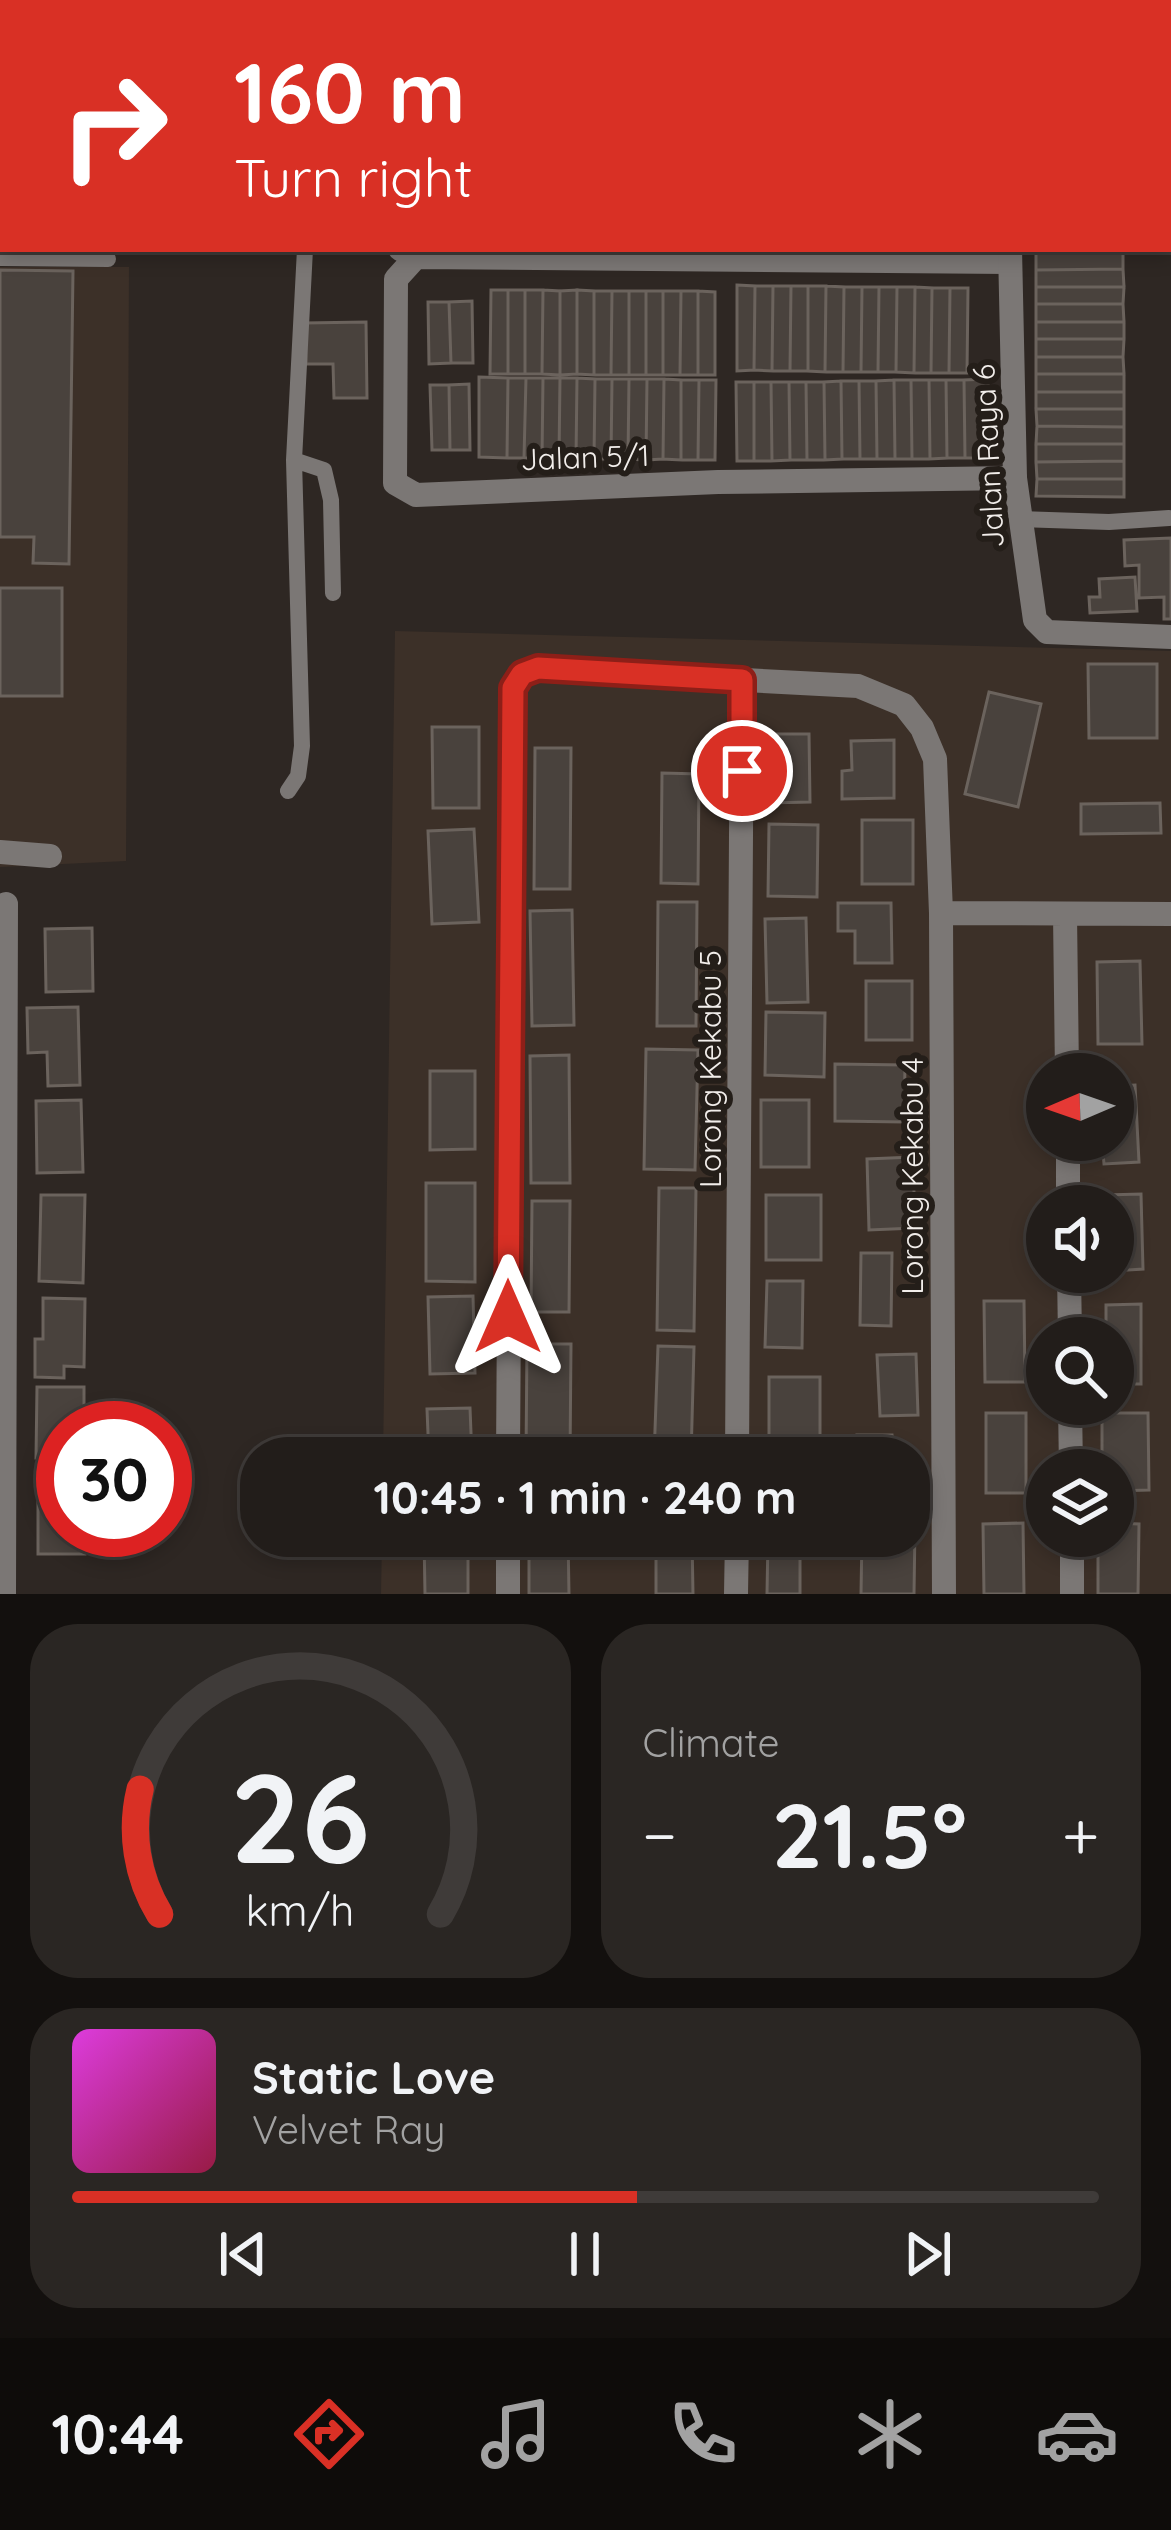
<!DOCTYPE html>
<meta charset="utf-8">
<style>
:root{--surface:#221d1a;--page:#2a2623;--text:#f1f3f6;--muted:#a2a2a2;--line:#3f3b39;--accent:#d93025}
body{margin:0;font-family:Quicksand,sans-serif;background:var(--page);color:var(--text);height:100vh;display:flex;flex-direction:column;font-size:45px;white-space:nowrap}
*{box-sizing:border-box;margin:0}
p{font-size:39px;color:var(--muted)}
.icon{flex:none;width:66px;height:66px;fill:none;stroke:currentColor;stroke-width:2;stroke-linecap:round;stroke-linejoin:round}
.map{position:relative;height:1594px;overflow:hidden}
.drawer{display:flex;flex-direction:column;gap:30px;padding:30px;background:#13100e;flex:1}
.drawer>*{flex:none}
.hud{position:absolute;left:0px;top:0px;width:1173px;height:252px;box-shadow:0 6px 18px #0003,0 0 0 3px var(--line);background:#d93025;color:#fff;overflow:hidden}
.needle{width:78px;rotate:268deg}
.tools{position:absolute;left:1026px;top:1053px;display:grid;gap:24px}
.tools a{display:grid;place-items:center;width:108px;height:108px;border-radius:50%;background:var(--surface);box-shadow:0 6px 18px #0003,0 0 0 3px var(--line);font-size:60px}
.speed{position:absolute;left:36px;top:1401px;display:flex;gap:24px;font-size:60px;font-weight:700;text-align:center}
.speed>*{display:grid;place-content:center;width:156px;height:156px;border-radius:50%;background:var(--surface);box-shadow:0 6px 18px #0003,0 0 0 3px var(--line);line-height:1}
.speed .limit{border:18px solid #d22;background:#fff;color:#111}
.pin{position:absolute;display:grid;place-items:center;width:102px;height:102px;color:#fff;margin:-51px;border:6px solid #fff;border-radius:50%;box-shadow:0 3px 12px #0007}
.me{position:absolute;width:132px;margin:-66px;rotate:0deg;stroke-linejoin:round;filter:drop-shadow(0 0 9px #0008)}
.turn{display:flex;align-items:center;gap:42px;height:252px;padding:0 36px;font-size:54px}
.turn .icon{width:156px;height:156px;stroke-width:2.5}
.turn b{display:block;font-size:84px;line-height:102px}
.big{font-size:90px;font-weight:700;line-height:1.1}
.drawer .card{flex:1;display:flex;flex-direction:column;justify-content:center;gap:18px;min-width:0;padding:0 42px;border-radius:48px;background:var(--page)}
.drawer .dial{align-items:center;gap:0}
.dial svg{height:312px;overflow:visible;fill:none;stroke:var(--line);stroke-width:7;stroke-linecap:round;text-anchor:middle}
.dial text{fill:var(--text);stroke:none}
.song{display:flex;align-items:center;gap:36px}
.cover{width:144px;height:144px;border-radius:18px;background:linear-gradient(135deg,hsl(300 70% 55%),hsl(340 70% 35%))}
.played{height:12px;border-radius:6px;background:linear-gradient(90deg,var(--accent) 55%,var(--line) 55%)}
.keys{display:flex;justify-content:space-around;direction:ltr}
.heat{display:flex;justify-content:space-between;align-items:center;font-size:66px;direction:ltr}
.drawer .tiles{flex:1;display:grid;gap:30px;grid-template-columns:1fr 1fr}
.card:last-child{grid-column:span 2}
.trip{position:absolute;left:240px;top:1437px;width:690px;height:120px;border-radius:48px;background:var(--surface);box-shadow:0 6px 18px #0003,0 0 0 3px var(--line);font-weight:700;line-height:120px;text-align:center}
.dock{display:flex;height:192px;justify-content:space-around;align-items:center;background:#0e0c0a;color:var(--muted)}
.dock .icon{width:84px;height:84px}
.dock .current{color:var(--accent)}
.dock b{font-size:54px;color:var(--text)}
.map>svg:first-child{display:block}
</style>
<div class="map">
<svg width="1171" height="1594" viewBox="0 0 1171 1594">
<rect width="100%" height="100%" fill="#2e2723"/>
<path fill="#3c3028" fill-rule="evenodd" d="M0 267H129L126 861 0 867Z
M395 631 1171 651V1594H381L382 1536H909V1458H383ZM1047 1074H1113V1140H1047ZM1047 1206H1113V1272H1047ZM1047 1338H1113V1404H1047ZM1047 1470H1113V1536H1047Z"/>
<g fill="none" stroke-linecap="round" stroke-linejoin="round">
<path stroke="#2c1301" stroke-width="8" d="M0 91H3"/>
</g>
<path fill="#49423d" stroke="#6b635d" stroke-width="3" d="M1036 252H1123V269L1036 270Z
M1123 269 1124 287H1036V270Z
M0 270 73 271 69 564 33 563 34 537H0Z
M737 285 755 286 754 370 737 371Z
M755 286H773L772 371 754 370Z
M773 286H791L790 371H772Z
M791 286H808V371H790Z
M808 286H826L825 372 808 371Z
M826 286 844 287 843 372H825Z
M844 287H862L861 372H843Z
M862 287H879L878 372H861Z
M879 287H897L896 372H878Z
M897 287H915L914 373 896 372Z
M915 287 932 288 931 373H914Z
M1036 287H1124L1123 304H1036Z
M932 288H950L949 373H931Z
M950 288H968L967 373H949Z
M491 290H508V374H490Z
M508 290H525V374H508Z
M525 290H543L542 374H525Z
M543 290 560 291V375L542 374Z
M577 290V374L560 375V291Z
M577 290 594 291V375L577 374Z
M594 291H612L611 375H594Z
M612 291H629V375H611Z
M629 291H646V375H629Z
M646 291H663V375H646Z
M663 291H681L680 375H663Z
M681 291H698V375H680Z
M698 291 715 292V375H698Z
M472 301 473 363H451L449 302Z
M428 302H449L451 363 429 364Z
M1036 304H1123L1124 322H1036Z
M366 322 367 398H334L333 364H306L305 323Z
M1036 322H1124V339H1036Z
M1036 339H1124L1123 357H1036Z
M1036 357H1123L1124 374H1036Z
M1036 374H1124V392H1036Z
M479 377 508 378 507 458 479 457Z
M508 378H526L524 458H507Z
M526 378H543L542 458H524Z
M543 378H560L559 458H542Z
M560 378H577L576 459 559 458Z
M577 378 595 379 594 459H576Z
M595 379H612L611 459H594Z
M612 379H629L628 459H611Z
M629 379H647L646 460 628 459Z
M647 379H664L663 459 646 460Z
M664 379 681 380V460L663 459Z
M988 379 989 439 982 440V458H965L964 380Z
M681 380H699L698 460H681Z
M699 380H716L715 460H698Z
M894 380H911L912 459H895Z
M894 380 895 459H877L876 381Z
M911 380H929L930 459H912Z
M929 380H946L947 458 930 459Z
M946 380H964L965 458H947Z
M841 381H859L860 459H842Z
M841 381 842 459 825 460 824 382Z
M859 381H876L877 459H860Z
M736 382H754V461H737Z
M754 382H771L772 461H754Z
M771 382H789L790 460 772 461Z
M789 382H806L807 460H790Z
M806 382H824L825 460H807Z
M469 384 470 450H450L449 385Z
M430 385H449L450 450H432Z
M1036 392H1124V409H1036Z
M1036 409H1124V427L1037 426Z
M1037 426 1124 427V444H1036Z
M1036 444H1124V461L1036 462Z
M1124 461V479H1037L1036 462Z
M1037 479H1124V497L1036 496Z
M1171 538V619H1164V597L1139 598V565L1125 566 1124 540Z
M1135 577 1137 611 1090 613 1089 597H1100L1099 579Z
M0 588H62V696H0Z
M1088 664H1157V738H1089Z
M989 692 1041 704 1018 807 965 794Z
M432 727H479V808H433Z
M767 734H809L810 802 767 803Z
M894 740V798L842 799V771L852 770 851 741Z
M535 748H571L570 889H534Z
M662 773 699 774 698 884 661 883Z
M1160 803 1161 833 1081 834V804Z
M862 820H913V884H862Z
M769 824 818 825 817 897 768 896Z
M474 829 479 922 432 924 428 831Z
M658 902H697L696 1026H657Z
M838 903H891L892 963H855V931H838Z
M572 910 574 1025 532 1026 530 911Z
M806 918 808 1002 767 1003 765 919Z
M92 928 93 991 46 992 45 929Z
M1140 961 1142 1044H1098L1097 962Z
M866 981H912V1040H866Z
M78 1007 80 1085 48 1086 47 1052 28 1053 27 1008Z
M766 1012 825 1013 824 1077 765 1075Z
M646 1049 698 1050 695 1170 644 1169Z
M569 1055 570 1183H531L530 1056Z
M835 1064 905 1065 904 1122 835 1121Z
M430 1071H475V1149L430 1150Z
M1135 1085 1139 1162 1104 1164 1102 1140H1113V1086Z
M81 1100 83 1172 37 1173 36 1101Z
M761 1100H809V1167H761Z
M913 1157 915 1228 869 1230 867 1159Z
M426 1183H475V1282L426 1281Z
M659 1188H696L694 1331 657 1330Z
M1141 1194 1143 1269 1113 1271V1206H1105V1195Z
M41 1195H85L83 1283 39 1281Z
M766 1195H821V1260H766Z
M532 1201H570L569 1312H531Z
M861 1253H892L891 1326 860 1325Z
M767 1281H803L802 1348 765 1347Z
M473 1296 475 1373 430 1374 428 1297Z
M43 1298 85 1299 84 1367 64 1366V1378L35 1377V1339H43Z
M984 1301H1024L1025 1382H985Z
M1141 1304V1384H1113V1338H1106V1305Z
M527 1344H571L570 1458 526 1457Z
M658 1346 694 1347 691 1458H654Z
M916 1354 918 1415 880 1416 877 1355Z
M769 1377H820V1440H769Z
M37 1387H84V1428H63V1458H36Z
M470 1408 472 1458H429L427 1409Z
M986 1413H1026V1493H986Z
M1102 1413H1148L1149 1490 1113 1491V1470H1102Z
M857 1435H892L893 1458H858Z
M38 1476H63V1530H85V1554H38Z
M1023 1523 1024 1594H984L983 1524Z
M1113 1523 1139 1524 1138 1594H1098V1536H1113Z
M909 1527H915L914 1594H861L862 1536H909Z
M424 1536H468V1594H425Z
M529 1536H568L569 1594H529Z
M656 1536H692L693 1594H656Z
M768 1538 800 1539V1594H767Z"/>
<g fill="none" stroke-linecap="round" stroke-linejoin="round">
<path stroke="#7b7775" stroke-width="16" d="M0 258 108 259
M294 460 324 470 331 500 333 593
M1019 519 1109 522 1169 518
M288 791 298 776 302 746 294 460 305 249"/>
<path stroke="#7b7775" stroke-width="24" d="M19 3V0
M498 3V0
M780 3 781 0
M0 124H3
M400 249 416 257 1010 262
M416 257 396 279 395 483 416 495 718 482 1015 478
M0 852 50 856
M941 913 1171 914
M1065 914 1067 1074
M1068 1140V1206
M1069 1272 1070 1338
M1070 1404 1071 1470
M508 1458 513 688 522 674 538 669 858 686 904 705 922 728 935 759 941 913 944 1594
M737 1458 742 680
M1072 1536V1594
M4 1594 6 904
M508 1594V1536
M736 1594 737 1536"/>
<path stroke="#7b7775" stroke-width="24" d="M1009 0V3
M1010 249 1015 478 1035 620 1047 632 1171 637"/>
</g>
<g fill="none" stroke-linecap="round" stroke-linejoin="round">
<g stroke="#8d1f18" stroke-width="30">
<path id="route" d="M508 1317 513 688 522 674 538 668 742 680V771"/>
</g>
<use href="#route" stroke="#d93025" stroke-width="21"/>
</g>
<g text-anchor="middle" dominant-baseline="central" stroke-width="12" stroke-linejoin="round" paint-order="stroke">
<g font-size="30" fill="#f1edea" stroke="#241e19">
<text transform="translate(988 456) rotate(-93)">Jalan Raya 6</text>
<text transform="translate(585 457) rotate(-2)">Jalan 5/1</text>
<text transform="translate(710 1069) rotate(-90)">Lorong Kekabu 5</text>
<text transform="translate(912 1176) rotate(-90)">Lorong Kekabu 4</text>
</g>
</g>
</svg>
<div class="tools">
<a><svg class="needle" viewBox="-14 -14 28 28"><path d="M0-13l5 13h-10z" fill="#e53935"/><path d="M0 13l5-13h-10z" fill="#a2a2a2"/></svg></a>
<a><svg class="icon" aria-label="sound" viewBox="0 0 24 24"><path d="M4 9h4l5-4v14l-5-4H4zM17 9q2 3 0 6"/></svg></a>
<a><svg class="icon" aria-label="search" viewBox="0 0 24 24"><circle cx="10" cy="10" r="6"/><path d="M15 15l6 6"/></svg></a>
<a><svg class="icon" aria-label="layers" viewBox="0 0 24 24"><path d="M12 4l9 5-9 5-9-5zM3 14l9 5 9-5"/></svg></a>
</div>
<div class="speed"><div class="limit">30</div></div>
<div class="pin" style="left:742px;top:771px;background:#d93025"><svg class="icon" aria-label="arrive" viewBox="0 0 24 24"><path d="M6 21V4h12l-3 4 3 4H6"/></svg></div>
<svg class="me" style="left:508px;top:1317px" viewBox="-20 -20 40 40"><path d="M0-17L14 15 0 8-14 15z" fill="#d93025" stroke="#fff" stroke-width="4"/></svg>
<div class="trip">10:45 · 1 min · 240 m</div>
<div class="hud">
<div class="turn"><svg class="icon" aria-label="right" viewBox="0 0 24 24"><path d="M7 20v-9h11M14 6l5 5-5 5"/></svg><div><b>160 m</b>Turn right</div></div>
</div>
</div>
<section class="drawer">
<div class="tiles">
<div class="card dial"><svg viewBox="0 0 100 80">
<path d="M14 69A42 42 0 1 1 86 69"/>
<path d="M14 69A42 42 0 0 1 9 37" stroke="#d93025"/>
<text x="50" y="56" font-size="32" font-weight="700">26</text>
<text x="50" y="72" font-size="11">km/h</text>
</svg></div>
<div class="card"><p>Climate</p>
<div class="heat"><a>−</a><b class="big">21.5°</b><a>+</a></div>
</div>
<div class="card">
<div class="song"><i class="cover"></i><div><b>Static Love</b><p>Velvet Ray</p></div></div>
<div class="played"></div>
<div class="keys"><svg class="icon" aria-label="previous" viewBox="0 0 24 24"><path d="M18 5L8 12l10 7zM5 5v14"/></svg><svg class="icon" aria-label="pause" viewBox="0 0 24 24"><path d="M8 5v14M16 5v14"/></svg><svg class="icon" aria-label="next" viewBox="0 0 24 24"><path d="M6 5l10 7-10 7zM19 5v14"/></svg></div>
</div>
</div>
</section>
<nav class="dock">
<b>10:44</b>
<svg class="icon current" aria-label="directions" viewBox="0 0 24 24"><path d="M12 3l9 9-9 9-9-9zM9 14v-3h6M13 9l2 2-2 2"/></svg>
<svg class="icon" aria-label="music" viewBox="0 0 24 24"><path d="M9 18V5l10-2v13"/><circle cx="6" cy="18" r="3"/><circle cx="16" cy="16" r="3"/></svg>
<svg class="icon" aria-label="phone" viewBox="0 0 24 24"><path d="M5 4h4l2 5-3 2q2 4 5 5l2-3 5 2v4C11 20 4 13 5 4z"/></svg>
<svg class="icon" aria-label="climate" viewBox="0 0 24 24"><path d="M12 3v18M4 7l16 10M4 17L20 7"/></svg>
<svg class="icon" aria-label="car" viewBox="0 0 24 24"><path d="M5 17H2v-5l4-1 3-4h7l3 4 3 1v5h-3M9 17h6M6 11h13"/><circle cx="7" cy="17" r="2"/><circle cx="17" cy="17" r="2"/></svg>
</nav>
